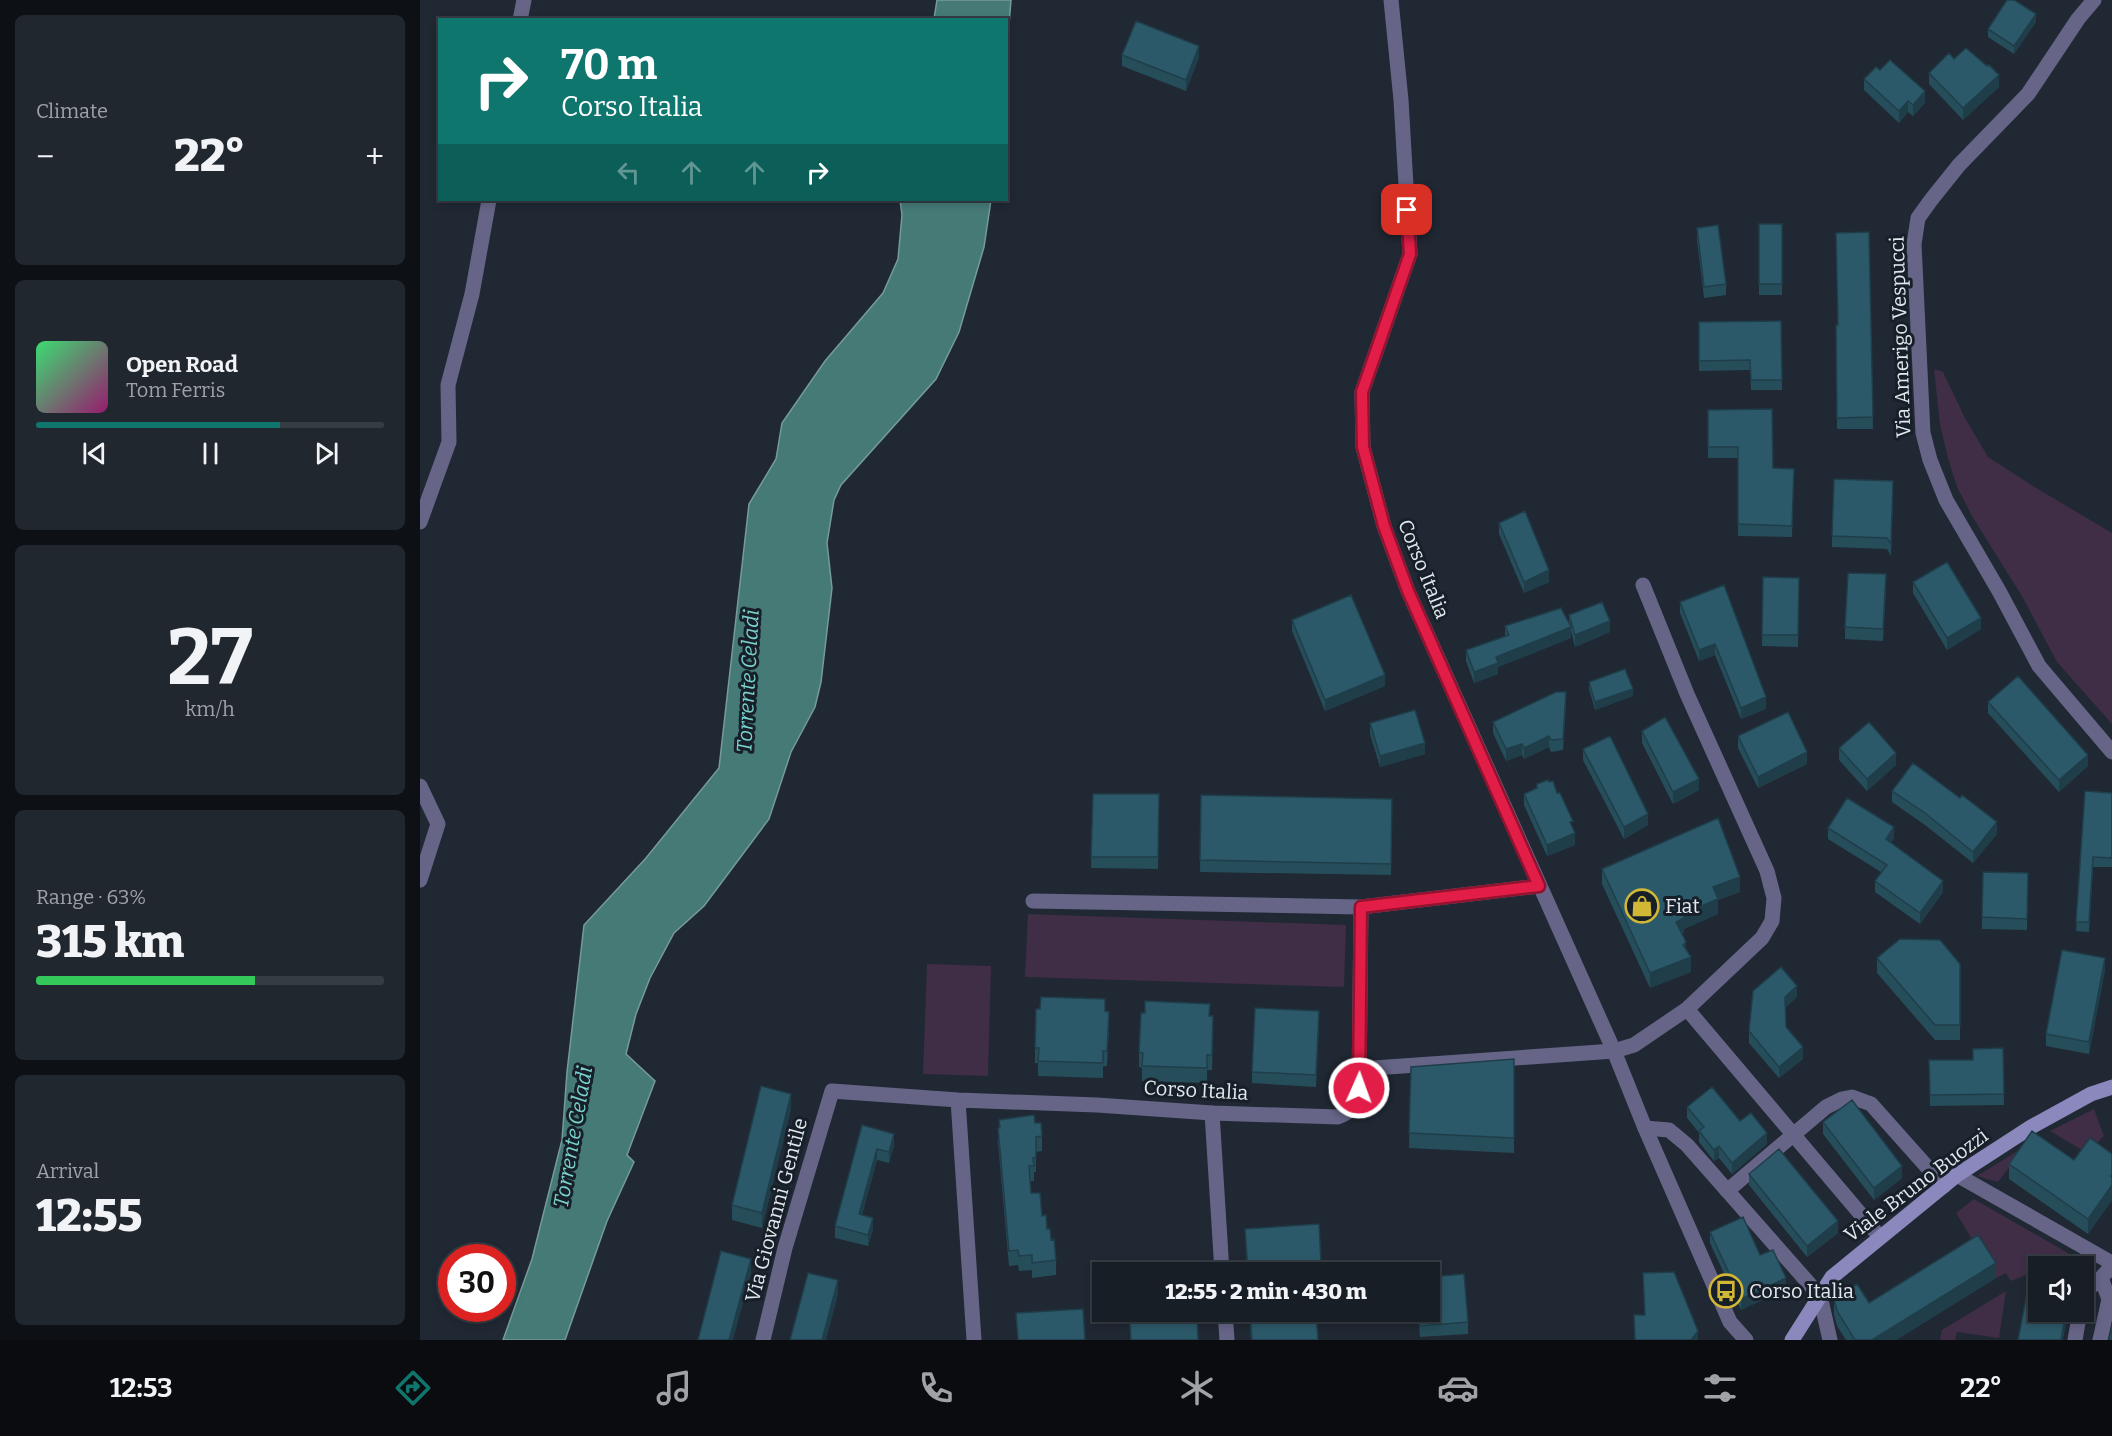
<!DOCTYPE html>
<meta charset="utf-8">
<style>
:root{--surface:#181e26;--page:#21272e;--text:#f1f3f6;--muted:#9fa2a7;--line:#363c43;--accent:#0f766e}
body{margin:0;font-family:Bitter,serif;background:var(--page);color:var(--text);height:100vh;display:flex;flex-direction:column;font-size:22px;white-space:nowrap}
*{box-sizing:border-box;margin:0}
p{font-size:20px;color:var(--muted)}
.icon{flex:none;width:33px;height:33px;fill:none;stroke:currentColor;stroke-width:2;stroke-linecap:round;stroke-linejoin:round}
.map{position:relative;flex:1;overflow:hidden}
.side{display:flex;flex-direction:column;gap:15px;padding:15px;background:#0d1015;width:420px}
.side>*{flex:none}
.banner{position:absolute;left:18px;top:18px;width:570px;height:183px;border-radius:0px;box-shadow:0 3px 9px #0003,0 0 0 2px var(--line);background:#0f766e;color:#fff;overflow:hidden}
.tools{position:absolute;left:1608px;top:1256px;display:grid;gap:12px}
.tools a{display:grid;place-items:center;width:66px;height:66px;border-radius:0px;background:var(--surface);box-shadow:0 3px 9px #0003,0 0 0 2px var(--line);font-size:30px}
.speed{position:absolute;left:18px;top:1244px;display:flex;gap:12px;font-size:30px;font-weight:700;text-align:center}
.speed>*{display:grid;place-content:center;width:78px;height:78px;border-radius:50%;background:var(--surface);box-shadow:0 3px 9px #0003,0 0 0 2px var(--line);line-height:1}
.speed .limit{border:9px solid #d22;background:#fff;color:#111}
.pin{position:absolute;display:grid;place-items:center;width:51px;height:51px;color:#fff;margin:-26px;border-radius:12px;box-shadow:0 3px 9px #0006}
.me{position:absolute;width:66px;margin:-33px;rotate:2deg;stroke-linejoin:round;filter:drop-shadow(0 0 4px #0008)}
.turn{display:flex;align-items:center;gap:21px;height:126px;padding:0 24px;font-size:27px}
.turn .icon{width:78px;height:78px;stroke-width:2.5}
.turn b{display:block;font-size:42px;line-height:51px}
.lanes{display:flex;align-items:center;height:57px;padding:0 24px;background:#0003;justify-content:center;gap:30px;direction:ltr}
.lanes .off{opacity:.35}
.big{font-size:45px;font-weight:800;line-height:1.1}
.side .widget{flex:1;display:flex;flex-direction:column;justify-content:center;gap:9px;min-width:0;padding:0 21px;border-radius:9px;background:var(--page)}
.side .dial{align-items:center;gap:0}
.dial b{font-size:78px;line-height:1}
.song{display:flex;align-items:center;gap:18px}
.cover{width:72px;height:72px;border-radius:9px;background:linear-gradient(135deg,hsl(140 70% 55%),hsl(320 70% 35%))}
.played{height:6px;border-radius:3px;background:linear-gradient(90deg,var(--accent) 70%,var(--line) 70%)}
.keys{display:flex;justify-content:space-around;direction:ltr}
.heat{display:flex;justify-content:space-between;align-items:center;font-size:33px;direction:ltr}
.charge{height:9px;border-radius:4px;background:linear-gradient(90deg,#34c759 63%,var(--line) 0)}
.trip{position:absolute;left:672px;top:1262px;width:348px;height:60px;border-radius:0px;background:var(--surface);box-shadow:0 3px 9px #0003,0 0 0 2px var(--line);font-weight:800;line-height:60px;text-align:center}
.menu{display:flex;height:96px;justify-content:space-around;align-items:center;background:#0a0c0f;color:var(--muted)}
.menu .icon{width:42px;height:42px}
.menu .active{color:var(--accent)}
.menu b{font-size:27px;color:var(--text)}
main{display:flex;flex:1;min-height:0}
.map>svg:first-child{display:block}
</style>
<main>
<section class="side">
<div class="widget"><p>Climate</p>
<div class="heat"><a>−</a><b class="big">22°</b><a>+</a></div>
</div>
<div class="widget">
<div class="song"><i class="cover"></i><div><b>Open Road</b><p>Tom Ferris</p></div></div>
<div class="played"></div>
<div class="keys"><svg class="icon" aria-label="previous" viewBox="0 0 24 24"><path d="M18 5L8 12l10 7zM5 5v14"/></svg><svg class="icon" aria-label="pause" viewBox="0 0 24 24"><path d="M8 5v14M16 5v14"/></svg><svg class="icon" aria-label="next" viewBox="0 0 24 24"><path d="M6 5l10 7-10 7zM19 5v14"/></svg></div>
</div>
<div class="widget dial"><b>27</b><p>km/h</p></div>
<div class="widget"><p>Range · 63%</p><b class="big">315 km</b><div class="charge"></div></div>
<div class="widget"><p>Arrival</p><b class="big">12:55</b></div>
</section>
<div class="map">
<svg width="1692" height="1340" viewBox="0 0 1692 1340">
<rect width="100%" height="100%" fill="#202833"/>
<path fill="#402d46" d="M1514 369 1523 372 1545 418 1568 457 1613 486 1692 533V724L1637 662 1603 598 1552 516 1537 487 1528 458 1520 425Z
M608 914 926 925 924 987 605 977Z
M507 964 571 966 568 1076 503 1074Z
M1674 1109 1684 1136 1667 1153 1630 1131Z
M1604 1147 1578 1182 1557 1176Z
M1554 1199 1648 1253 1649 1258 1628 1266H1618V1270L1591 1281 1586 1273 1576 1278 1536 1213Z
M1586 1291 1579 1338 1537 1332 1535 1340H1520L1522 1330Z"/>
<path fill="#467a77" stroke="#759b9b" stroke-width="1.5" d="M517 0H591L587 49 586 20 514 19Z
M480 200H571L564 247 539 332 516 379 421 485 414 500 407 543 412 588 401 682 395 707 371 752 349 819 284 906 254 933 230 978 216 1014 206 1054 235 1081 207 1155 214 1162 187 1221 145 1340H83L112 1259 142 1140 147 1072 164 925 226 858 299 768 329 504 356 459 362 423 405 361 463 293 478 259 482 215Z"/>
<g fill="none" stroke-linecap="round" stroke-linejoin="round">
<path stroke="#676587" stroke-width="15" d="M1674 0 1658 19 1608 94 1539 165 1511 200 1498 218 1494 244 1503 433 1510 460 1526 500 1579 591 1619 666 1692 752
M100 20 104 0
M0 522 29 442 28 385 52 294 69 200
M0 786 18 824 0 880
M613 901 941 907 1119 886
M1267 1009 1460 1237
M940 1069 1194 1051 1214 1045 1267 1009 1342 938 1352 921 1354 898 1347 871 1267 694 1223 585
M538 1100 554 1340
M1225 1128 1249 1130 1267 1145 1400 1296 1410 1340
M1537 1175 1692 1263
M1307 1191 1406 1107 1422 1099 1432 1097 1451 1104 1524 1186
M1664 1293 1681 1278
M343 1340 365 1248 412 1091 538 1100 677 1105 792 1113 918 1117C933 1112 937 1103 939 1088L941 907
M1655 1340 1660 1311
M1680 1340 1689 1299 1681 1278 1692 1266"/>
<path stroke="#676587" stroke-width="15" d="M971 0 981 100 990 254 942 392 943 447 964 526 988 591 1194 1051 1225 1128 1310 1322 1326 1340
M792 1113 802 1272
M805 1311 807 1340"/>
<path stroke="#8a88bd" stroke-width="15" d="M1372 1340 1412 1277 1537 1175 1611 1127 1671 1094 1692 1087"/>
</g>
<path fill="#264d5a" d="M1616 22 1594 54 1568 37V29Z
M702 55 779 57 766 91 702 66Z
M1534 59 1567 66 1579 87 1543 120 1509 84V73Z
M1460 70 1505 103 1493 116 1488 112 1479 123 1444 90V79Z
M1339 224H1362V295H1339Z
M1277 228 1306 284V295L1284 298 1277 240Z
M1449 232 1453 429H1417L1416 325H1418Z
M1361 321 1362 390H1331L1330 370 1279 371V322Z
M1288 410 1353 468 1374 469 1372 537 1318 536V458H1288Z
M1473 492 1471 556 1467 549 1412 547V536Z
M1079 523 1129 582 1104 593 1079 534Z
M1343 577 1379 578 1378 647 1342 646Z
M1493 582 1561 629 1527 650 1493 593Z
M1304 585 1346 709 1321 719 1295 655 1279 661 1260 613V602Z
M1466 586 1463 641 1425 639V627Z
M1149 615 1190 632 1155 647 1151 631V638L1078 667V674L1054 683 1046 661V650L1085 636V626L1149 624Z
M872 620 965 686 905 711 872 631Z
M1169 682 1213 696 1175 710 1169 689Z
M1568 702 1668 766 1639 792 1568 713Z
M1146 704 1143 750 1131 752 1129 747 1104 759 1102 755 1086 761 1073 733V722Z
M950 723 1005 754 960 767 950 734Z
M1222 731 1279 790 1253 804 1222 743Z
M1318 736 1387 764 1338 788 1318 748Z
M1419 748 1476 765 1447 791 1419 760Z
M1163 749 1228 825 1204 839 1163 760Z
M1117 784 1137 793 1155 845 1127 856 1104 805V794L1117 789Z
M1472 791 1577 834 1553 863 1505 825 1472 802Z
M1665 791 1692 793V867H1673L1669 932 1656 931Z
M673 794H739L738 869 671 868Z
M781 795 972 799 971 875 780 872Z
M1408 828 1474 838 1471 843 1523 892 1500 924 1455 892V881L1461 872 1408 839Z
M1182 869 1320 892 1298 900V914L1264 929V933L1262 934 1271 972 1230 988 1182 884Z
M1608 873 1607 930 1562 929V917Z
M1457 958 1540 964V1040H1515L1457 973Z
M1685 970 1669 1054 1626 1046V1034Z
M1377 997 1365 1008 1366 1027 1383 1059 1359 1078 1329 1043V1031Z
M685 1012 689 1027 687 1066H683V1078L618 1076V1063H615V1048Z
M790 1016 793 1031 792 1070H787V1083L722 1081V1068L719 1067V1052Z
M899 1022 896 1087 832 1083V1072Z
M1583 1048 1584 1105 1510 1106 1509 1060H1553Z
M1094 1059V1153L989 1148 991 1067Z
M1267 1107 1320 1121 1347 1144 1312 1174 1299 1158 1294 1161 1279 1142V1133L1267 1118Z
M371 1109 342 1228 312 1220V1205Z
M579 1120 615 1123 622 1136V1151L616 1152V1172H614V1181H610L611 1193 622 1216 631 1240 636 1260V1275L612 1278V1270L599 1271 598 1265 589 1266 578 1143Z
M1403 1122 1482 1178 1454 1200 1403 1134Z
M442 1125 474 1145 469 1163 457 1160 442 1215 453 1229 448 1246 415 1238V1226Z
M1692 1154V1200L1668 1234 1589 1179V1164L1654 1160Z
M1329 1174 1418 1233 1387 1257 1329 1185Z
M825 1229 901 1262V1272H827Z
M1290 1232 1366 1289 1321 1310 1290 1243Z
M1576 1278 1476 1340H1426L1417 1326 1414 1314V1299L1449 1303Z
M829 1311H896L898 1340H831Z
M998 1311H1010L1048 1322V1334L1000 1337Z"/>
<path fill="#1f3e4a" d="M1616 14V22L1594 54V46Z
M779 46V57L766 91V80Z
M1579 75V87L1543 120V108Z
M1505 91V103L1493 116V105Z
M1488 101V112L1479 123V111Z
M1129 570V582L1104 593V582Z
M1466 574V586L1463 641V629Z
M1561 618V629L1527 650V638Z
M1190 621V632L1155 647V635Z
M1151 627V638L1078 667V674L1054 683V672L1076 657Z
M1295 644V655L1279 661V650Z
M965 675V686L905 711V700Z
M1213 689V696L1175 710V702Z
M1146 692V704L1143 750V739Z
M1346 697V709L1321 719V708Z
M1129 736V747L1104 759V748Z
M1005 743V754L960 767V756Z
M1102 744V755L1086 761V749Z
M1387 752V764L1338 788V777Z
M1476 753V765L1447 791V779Z
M1668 755V766L1639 792V780Z
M1279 779V790L1253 804V792Z
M1228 814V825L1204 839V827Z
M1577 822V834L1553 863V852Z
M1474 827V838L1466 851V839Z
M1155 833V845L1127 856V845Z
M1320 877V892L1298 900V914L1264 929V933L1256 937V922L1263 914 1293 887Z
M1523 881V892L1500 924V913Z
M1266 942V957H1271V972L1230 988V973Z
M1685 958V970L1669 1054V1042Z
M1377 986V997L1365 1008V997Z
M689 1012V1027L687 1066V1051Z
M1383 1047V1059L1359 1078V1067Z
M371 1094V1109L342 1228V1213Z
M1347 1133V1144L1312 1174V1163Z
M474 1134V1145L469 1163V1152Z
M1299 1146V1158L1294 1161V1150Z
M457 1149V1160L439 1226V1214Z
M1482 1166V1178L1454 1200V1188Z
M1692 1185V1200L1668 1234V1219Z
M453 1218V1229L448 1246V1235Z
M1418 1221V1233L1387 1257V1246Z
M331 1259V1274L313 1340H309Z
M1576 1263V1278L1476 1340H1452Z
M1366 1278V1289L1321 1310V1299Z
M418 1280V1295L406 1340H402Z
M1646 1311H1649L1643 1340H1641Z
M1278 1331V1340H1271Z"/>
<path fill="#2c5969" stroke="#1f3e4a" stroke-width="1.5" d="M1587 0H1594L1616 14 1594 46 1568 29Z
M716 21 779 46 766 80 702 55Z
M1546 48 1567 66 1569 65 1579 75 1543 108 1509 73 1529 53 1534 59Z
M1470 60 1505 91 1493 105 1488 101 1479 111 1444 79 1456 67 1460 70Z
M1339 224H1362V284H1339Z
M1298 225 1306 284 1284 287 1277 228Z
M1449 232 1453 417 1417 418 1416 325H1418L1416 233Z
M1361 321 1362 380H1331L1330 360 1279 361V322Z
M1352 409 1353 468 1374 469 1372 526 1318 524V447H1288V410Z
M1414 479 1473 481 1471 544 1467 538 1412 536Z
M1105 511 1129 570 1104 582 1079 523Z
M1527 562 1561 618 1527 638 1493 582Z
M1428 573 1466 574 1463 629 1425 627Z
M1343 577 1379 578 1378 635H1342Z
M1304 585 1346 697 1321 708 1295 644 1279 650 1260 602Z
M931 595 965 675 905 700 872 620Z
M1182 602 1190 621 1155 635 1149 615Z
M1141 608 1151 627 1076 657 1078 663 1054 672 1046 650 1089 635 1085 626Z
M1205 669 1213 689 1175 702 1169 682Z
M1598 676 1668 755 1639 780 1568 702Z
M1136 692H1146L1143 739 1131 740 1129 736 1104 748 1102 744 1086 749 1073 722Z
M995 710 1005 743 960 756 950 723Z
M1368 712 1387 752 1338 777 1318 736Z
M1245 717 1279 779 1253 792 1222 731Z
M1449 722 1476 753 1447 779 1419 748Z
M1190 736 1228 814 1204 827 1163 749Z
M1493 763 1540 798 1542 795 1577 822 1553 852 1505 813 1472 791Z
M1128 780 1129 782 1133 781 1137 793H1140L1153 821 1150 822 1155 833 1127 845 1104 794 1117 788V784Z
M1665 791 1692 793V858L1673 857 1669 922H1656Z
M673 794H739L738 857H671Z
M781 795 972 799 971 864 780 860Z
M1427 798 1474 827 1466 839 1523 881 1500 913 1455 881 1467 865 1408 828Z
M1298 818 1320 877 1293 887 1298 899 1263 914 1264 918 1256 922 1266 942 1263 945 1271 957 1230 973 1182 869Z
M1563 872 1608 873 1607 919 1562 917Z
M1480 939 1520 940 1540 964V1025H1515L1457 958Z
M1642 950 1685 958 1669 1042 1626 1034Z
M1361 967 1377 986 1365 997 1366 1027 1383 1047 1359 1067 1329 1031 1333 991Z
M621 997 685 999V1011L689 1012 687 1051H683V1063L618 1061 619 1048H615L616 1009H620Z
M725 1001 790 1004 789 1016H793L792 1055H787V1068L722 1066 723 1053 719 1052 721 1013H725Z
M835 1008 899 1011 896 1075 832 1072Z
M1583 1048 1584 1094 1510 1095 1509 1060H1553V1049Z
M1094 1059V1138L989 1133 991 1067Z
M341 1086 371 1094 342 1213 312 1205Z
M1292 1087 1320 1121 1331 1113 1347 1133 1312 1163 1299 1146 1294 1150 1279 1131 1284 1127 1267 1107Z
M1432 1100 1482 1166 1454 1188 1403 1122Z
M614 1115 615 1123H621L622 1136 616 1137V1157L613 1158 614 1166H609L611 1193H620L622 1216 626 1215 627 1229H630L631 1240 634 1239 636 1260 612 1263V1255L599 1256 598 1250 589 1251 578 1128H580L579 1120Z
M442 1125 474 1134 469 1152 457 1149 439 1214 453 1218 448 1235 415 1226Z
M1612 1131 1654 1160 1670 1138 1692 1154V1176H1690L1692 1177V1185L1668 1219 1589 1164Z
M1359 1149 1418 1221 1387 1246 1329 1174Z
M1323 1217 1340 1255 1353 1250 1366 1278 1321 1299 1290 1232Z
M899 1224 901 1262 861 1266V1272H828L825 1229Z
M1558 1235 1576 1263 1452 1340H1435L1417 1311 1414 1299 1437 1284 1449 1303Z
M301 1251 331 1259 309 1340H278Z
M1612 1267 1618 1269V1311H1646L1641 1340H1598Z
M1254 1272 1278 1331 1271 1340H1215L1214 1315H1225L1223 1273Z
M388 1273 418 1280 402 1340H370Z
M1044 1274 1048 1322 1000 1326 999 1311H1010V1277Z
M663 1309 665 1340H598L596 1313Z
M709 1311H777L778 1340H711Z
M830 1311H896L898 1340H832Z
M1692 1325V1340H1689Z"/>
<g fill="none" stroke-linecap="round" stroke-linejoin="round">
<g stroke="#92132f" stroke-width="15">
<path id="route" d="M939 1088 941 907 1119 886 988 591 964 526 943 447 942 392 990 254 987 210"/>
</g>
<use href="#route" stroke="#e11d48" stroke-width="10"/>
</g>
<defs>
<g id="shop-ring" transform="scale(1.725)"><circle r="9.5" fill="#171f29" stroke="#d1b736" stroke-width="1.5"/><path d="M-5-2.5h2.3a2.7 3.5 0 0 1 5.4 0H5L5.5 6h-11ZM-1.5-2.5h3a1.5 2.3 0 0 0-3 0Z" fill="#d1b736"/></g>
<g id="bus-ring" transform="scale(1.725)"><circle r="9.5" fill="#171f29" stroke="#d1b736" stroke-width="1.5"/><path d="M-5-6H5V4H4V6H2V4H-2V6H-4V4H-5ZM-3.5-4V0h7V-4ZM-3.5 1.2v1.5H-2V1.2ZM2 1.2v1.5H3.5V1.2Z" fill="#d1b736"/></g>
</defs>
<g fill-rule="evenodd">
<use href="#shop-ring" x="1222" y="906"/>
<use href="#bus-ring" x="1306" y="1291"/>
</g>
<g text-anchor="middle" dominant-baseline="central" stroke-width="6" stroke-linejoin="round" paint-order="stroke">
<g font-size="20" fill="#e3e8ef" stroke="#171f29">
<text transform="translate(1480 337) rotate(-92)">Via Amerigo Vespucci</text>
<text transform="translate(1004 569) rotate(68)">Corso Italia</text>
<text transform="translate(776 1090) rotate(3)">Corso Italia</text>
<text transform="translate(1496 1185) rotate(-37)">Viale Bruno Buozzi</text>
<text transform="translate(356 1210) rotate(-75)">Via Giovanni Gentile</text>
</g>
<g font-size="20" fill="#e3e8ef" stroke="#171f29" text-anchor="start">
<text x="1245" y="906">Fiat</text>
<text x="1329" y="1291">Corso Italia</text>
</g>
<g font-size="21" font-style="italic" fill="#79d2ce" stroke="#171f29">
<text transform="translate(328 681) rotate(-87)">Torrente Celadi</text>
<text transform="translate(153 1137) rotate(-80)">Torrente Celadi</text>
</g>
</g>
</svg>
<div class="tools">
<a><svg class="icon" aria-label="sound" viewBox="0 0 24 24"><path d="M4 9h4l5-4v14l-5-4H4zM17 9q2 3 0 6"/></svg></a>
</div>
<div class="speed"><div class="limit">30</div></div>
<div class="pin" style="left:987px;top:210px;background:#d93025"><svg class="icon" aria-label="arrive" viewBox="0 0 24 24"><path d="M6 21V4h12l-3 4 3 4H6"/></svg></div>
<svg class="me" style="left:939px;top:1088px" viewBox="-20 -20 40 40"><circle r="17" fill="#e11d48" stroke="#fff" stroke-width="3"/><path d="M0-11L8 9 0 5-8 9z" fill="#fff"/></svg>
<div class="trip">12:55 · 2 min · 430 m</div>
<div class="banner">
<div class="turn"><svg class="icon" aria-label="right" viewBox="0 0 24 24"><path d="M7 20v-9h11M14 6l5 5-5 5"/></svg><div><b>70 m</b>Corso Italia</div></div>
<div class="lanes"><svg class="icon off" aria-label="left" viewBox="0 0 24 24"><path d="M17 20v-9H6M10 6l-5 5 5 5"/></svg><svg class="icon off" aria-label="ahead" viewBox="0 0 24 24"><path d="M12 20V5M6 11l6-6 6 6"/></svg><svg class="icon off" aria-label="ahead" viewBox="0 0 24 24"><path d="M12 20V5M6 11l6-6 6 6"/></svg><svg class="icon" aria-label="right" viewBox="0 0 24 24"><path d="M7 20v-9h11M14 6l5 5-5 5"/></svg></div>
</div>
</div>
</main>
<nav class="menu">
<b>12:53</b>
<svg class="icon active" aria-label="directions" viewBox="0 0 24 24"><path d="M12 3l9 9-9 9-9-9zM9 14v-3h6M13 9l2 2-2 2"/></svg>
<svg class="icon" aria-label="music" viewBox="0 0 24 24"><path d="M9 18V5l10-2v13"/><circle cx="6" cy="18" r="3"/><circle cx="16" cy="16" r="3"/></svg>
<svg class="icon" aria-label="phone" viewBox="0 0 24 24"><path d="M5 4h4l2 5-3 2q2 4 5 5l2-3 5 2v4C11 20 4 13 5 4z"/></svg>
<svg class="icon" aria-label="climate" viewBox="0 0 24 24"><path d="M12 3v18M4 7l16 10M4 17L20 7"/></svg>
<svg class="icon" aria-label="car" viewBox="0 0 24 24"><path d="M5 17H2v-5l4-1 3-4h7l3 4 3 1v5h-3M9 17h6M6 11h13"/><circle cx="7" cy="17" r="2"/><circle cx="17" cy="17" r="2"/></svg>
<svg class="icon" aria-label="filters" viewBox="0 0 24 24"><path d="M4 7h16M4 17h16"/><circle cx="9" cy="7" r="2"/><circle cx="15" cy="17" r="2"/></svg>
<b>22°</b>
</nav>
